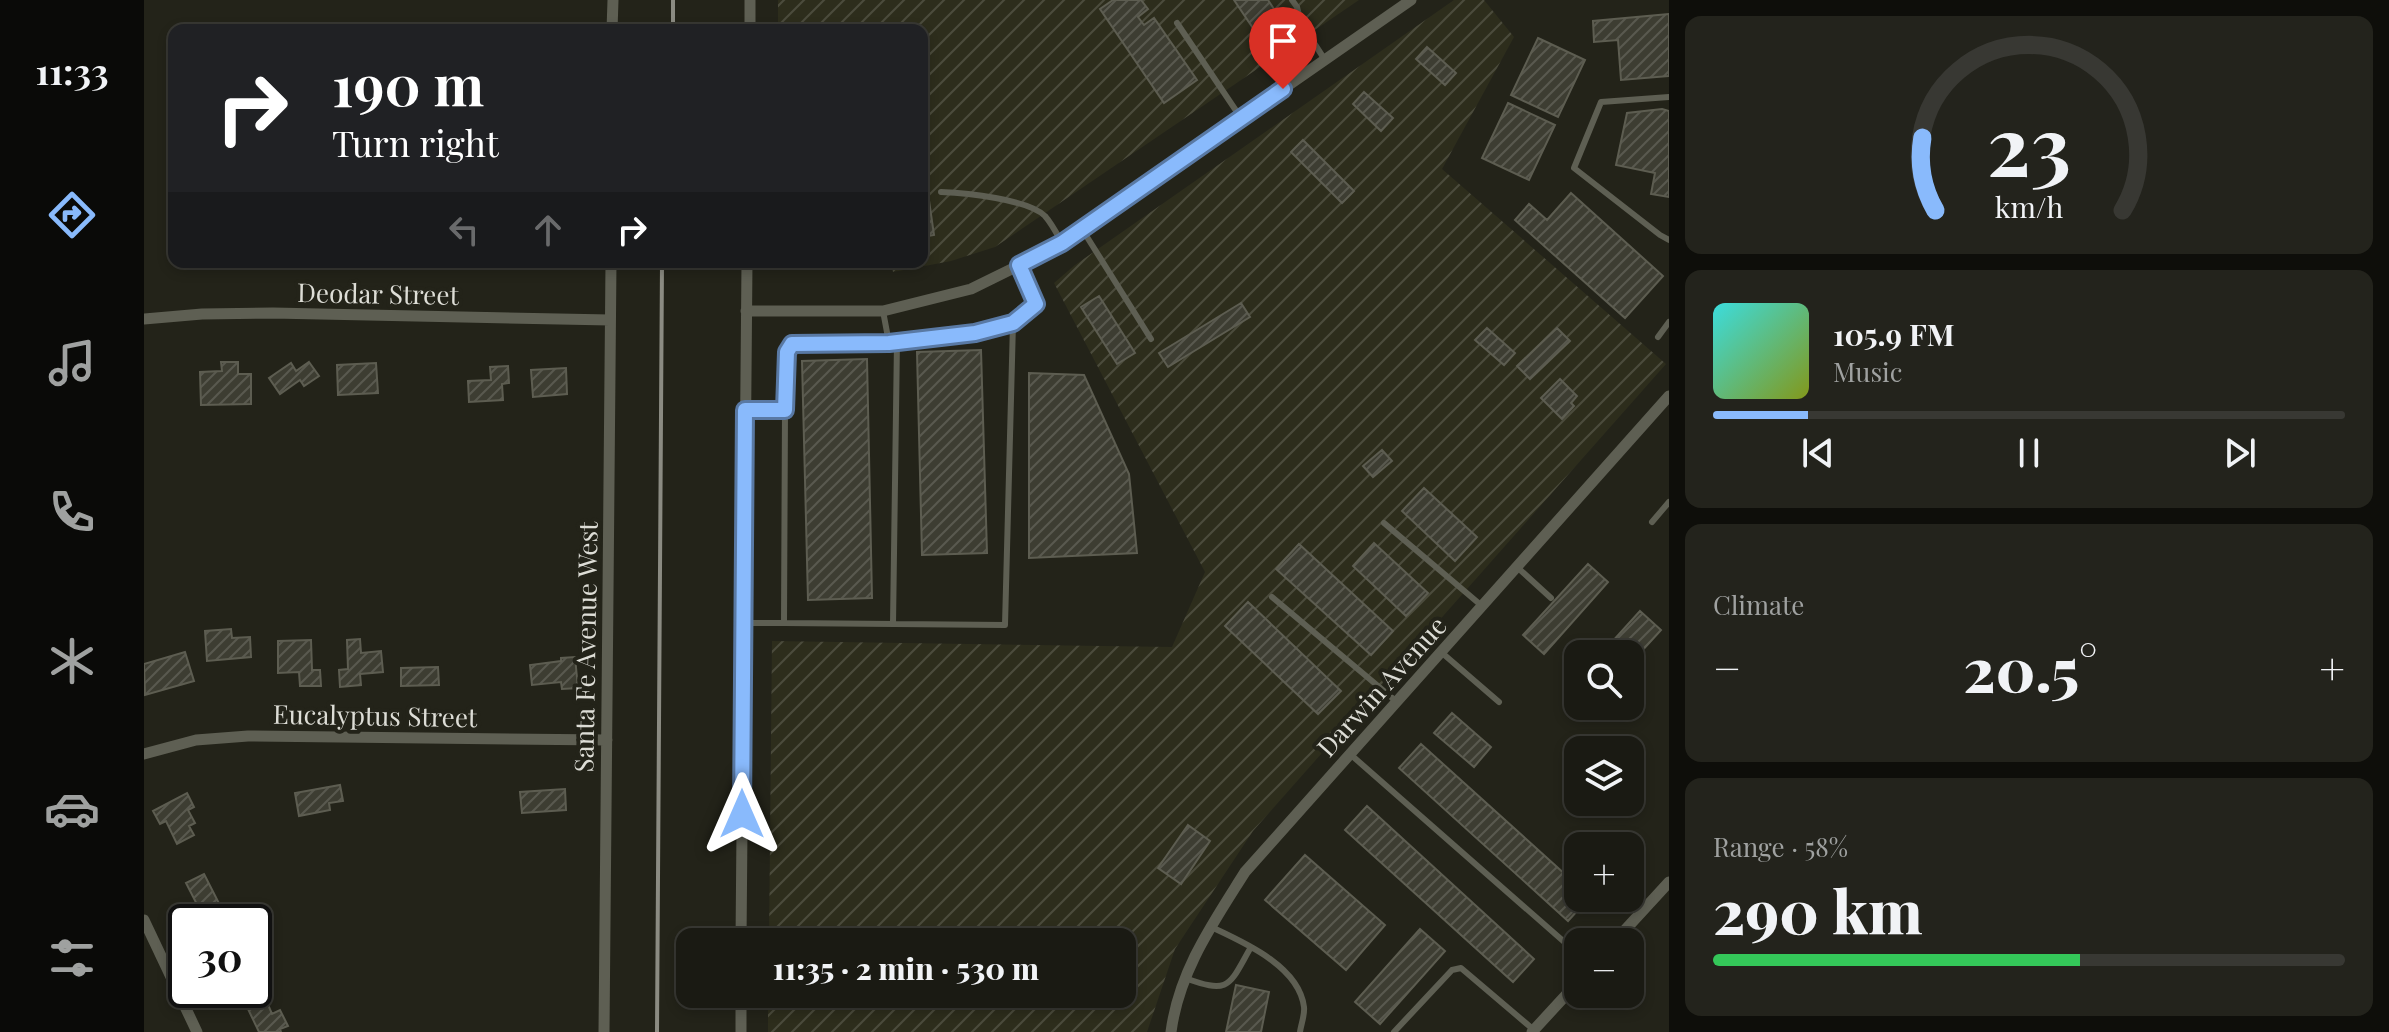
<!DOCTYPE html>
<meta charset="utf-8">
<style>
:root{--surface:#1a1a13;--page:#23231c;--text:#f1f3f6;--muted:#9fa1a0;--line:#383833;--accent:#89bafc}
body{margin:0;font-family:"Playfair Display",serif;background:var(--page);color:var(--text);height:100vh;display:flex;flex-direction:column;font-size:30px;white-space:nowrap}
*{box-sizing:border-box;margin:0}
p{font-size:26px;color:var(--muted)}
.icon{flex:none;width:44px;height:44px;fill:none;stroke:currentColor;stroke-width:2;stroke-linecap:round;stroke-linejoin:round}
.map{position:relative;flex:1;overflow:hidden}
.drawer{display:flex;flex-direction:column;gap:16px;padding:16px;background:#0e0e0a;width:720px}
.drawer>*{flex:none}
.guide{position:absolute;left:24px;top:24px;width:760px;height:244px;border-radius:16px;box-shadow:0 4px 12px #0003,0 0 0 2px var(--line);background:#202124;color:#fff;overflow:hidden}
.fabs{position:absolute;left:1420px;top:640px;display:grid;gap:16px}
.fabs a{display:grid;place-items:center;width:80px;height:80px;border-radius:16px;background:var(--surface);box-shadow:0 4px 12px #0003,0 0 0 2px var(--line);font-size:40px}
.speed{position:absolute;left:24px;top:904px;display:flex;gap:16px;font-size:40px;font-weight:700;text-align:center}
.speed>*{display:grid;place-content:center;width:104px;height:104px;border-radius:50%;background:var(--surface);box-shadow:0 4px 12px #0003,0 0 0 2px var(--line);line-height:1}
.speed .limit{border:4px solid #111;border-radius:12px;background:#fff;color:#111}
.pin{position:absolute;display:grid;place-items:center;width:68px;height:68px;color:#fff;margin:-82px -34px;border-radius:50% 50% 50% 0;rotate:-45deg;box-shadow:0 0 8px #0007}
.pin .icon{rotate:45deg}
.me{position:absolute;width:88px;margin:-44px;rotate:0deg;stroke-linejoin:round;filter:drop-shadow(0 0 6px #0008)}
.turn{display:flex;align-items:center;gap:28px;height:168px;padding:0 32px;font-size:36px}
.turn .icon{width:104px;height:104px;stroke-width:2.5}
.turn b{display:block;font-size:56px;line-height:68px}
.lanes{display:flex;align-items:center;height:76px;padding:0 32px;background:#0003;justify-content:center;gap:40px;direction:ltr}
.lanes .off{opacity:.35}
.big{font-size:60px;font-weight:800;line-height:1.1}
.drawer .widget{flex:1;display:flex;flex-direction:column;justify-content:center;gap:12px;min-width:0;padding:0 28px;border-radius:16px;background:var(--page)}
.drawer .dial{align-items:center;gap:0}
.dial svg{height:208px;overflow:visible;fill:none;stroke:var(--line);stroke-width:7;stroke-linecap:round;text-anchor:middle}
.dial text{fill:var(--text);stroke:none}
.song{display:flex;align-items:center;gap:24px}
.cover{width:96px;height:96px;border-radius:12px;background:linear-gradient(135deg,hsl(180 70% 55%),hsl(70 70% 35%))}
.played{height:8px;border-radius:4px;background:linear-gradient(90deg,var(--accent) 15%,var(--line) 15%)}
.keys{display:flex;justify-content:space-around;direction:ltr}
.heat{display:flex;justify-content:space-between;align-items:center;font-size:44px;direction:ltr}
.charge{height:12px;border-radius:6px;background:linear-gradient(90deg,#34c759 58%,var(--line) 0)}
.trip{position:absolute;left:532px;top:928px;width:460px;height:80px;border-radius:16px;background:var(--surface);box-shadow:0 4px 12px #0003,0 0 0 2px var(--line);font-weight:800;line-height:80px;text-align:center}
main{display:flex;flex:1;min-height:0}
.tabs{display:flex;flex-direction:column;width:144px;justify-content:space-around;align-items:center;background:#0a0a08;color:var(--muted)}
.tabs .icon{width:56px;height:56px}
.tabs .active{color:var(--accent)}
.tabs b{font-size:36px;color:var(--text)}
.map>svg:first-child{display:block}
</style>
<main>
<nav class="tabs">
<b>11:33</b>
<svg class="icon active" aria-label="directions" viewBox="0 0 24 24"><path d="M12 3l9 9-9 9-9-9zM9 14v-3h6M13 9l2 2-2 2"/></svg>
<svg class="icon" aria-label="music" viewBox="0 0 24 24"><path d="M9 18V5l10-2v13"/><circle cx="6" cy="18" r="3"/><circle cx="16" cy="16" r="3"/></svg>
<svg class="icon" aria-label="phone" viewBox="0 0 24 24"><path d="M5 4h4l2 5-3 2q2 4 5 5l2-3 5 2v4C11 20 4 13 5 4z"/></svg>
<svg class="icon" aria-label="climate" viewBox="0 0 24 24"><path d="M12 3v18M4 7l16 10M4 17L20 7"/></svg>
<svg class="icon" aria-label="car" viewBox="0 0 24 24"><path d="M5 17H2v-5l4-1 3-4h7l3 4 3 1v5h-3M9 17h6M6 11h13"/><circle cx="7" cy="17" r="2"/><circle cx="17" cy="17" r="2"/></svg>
<svg class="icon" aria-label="filters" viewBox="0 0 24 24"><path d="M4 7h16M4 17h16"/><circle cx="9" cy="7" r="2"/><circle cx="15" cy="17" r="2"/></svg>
</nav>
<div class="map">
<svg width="1525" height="1032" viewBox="0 0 1525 1032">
<defs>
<pattern id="industrial-furrows" width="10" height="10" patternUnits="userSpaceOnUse" patternTransform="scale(2)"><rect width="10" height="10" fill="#2d2d1c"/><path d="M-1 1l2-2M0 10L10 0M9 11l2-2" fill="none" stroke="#4b4b3c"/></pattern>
<pattern id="building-hatch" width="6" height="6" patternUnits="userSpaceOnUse" patternTransform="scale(2)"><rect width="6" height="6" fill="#3d3d32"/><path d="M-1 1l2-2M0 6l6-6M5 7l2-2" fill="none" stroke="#59594f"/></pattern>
</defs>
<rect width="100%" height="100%" fill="#232319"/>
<path fill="url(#industrial-furrows)" d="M634 0H1215L851 247 807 261 749 272 747 262H778V30H634Z
M1310 0H1340L1370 37 1298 169 1522 364 1109 831 1031 949 1003 1032H624V994H978V942H625L628 641 1028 647 1061 572 910 283 931 265Z"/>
<path fill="url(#building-hatch)" stroke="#5d5d51" stroke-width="2" d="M969 0H997L1004 9 994 17 1000 25 1010 18 1053 80 1020 103 956 9Z
M1090 0H1124L1136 18 1113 34Z
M1525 14V76L1477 80 1474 40 1450 42 1449 21Z
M1394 38 1441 60 1414 117 1367 95Z
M1283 47 1312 73 1301 85 1272 59Z
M1220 92 1249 118 1237 131 1209 104Z
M1364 103 1411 125 1385 180 1338 158Z
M1518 109 1525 111V197L1507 194 1511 173 1472 165 1483 113Z
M1159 140 1210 191 1198 203 1147 152Z
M778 152 790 235 778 237Z
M1427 193 1519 276 1481 318 1371 220 1385 204 1403 220Z
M955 296 991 353 973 364 937 307Z
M1097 303 1106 317 1024 367 1015 353Z
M1343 328 1371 353 1360 365 1331 340Z
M1413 328 1426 341 1386 379 1373 366Z
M837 350 843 553 778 555 773 352Z
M723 359 728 598 664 600 658 361Z
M77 362H94V374H107V404L57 405 56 372 78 371Z
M165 362 175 376 160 386 156 380 136 394 125 378 147 363 152 371Z
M232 363 234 393 194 395 193 365Z
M364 366 365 383 358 384 359 400 325 402 324 381 347 380 346 367Z
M422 368 423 394 389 397 387 370Z
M885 373 940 375 985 474 993 553 885 558Z
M1416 379 1433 396 1427 403 1430 406 1418 419 1397 398Z
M1238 450 1248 461 1229 477 1219 466Z
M1280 488 1333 537 1311 561 1258 511Z
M1230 543 1284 593 1262 616 1209 566Z
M1155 544 1249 631 1227 655 1132 569Z
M1444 564 1464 582 1400 654 1379 635Z
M1104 602 1197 691 1174 714 1081 626Z
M1496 611 1517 630 1486 664V654H1457Z
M87 629 88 638 106 637 107 657 63 661 61 631Z
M216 639 217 653 237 651 239 672 216 674 217 685 196 687 195 670 204 669 203 640Z
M167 640 168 670H176L177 686H156L155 672 134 673V641Z
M41 652 50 681 1 695 0 664Z
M431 657 434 688 418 689 417 682 388 685 386 665 417 661V658Z
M294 667 295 685 257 686V668Z
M1308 713 1347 747 1330 767 1290 733Z
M1277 744 1434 886V898H1445L1424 921 1255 768Z
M196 785 199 801 185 803 186 810 155 816 151 793Z
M421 789 422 810 378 813 376 792Z
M43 793 50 807 44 810 51 823 45 826 50 835 33 844 22 821 16 824 9 811Z
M1223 806 1390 959 1369 982 1201 830Z
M1044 825 1066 841 1037 884 1014 868Z
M1161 855 1241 925 1202 970 1121 900Z
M60 874 84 921 83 922H62L42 883Z
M1276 929 1301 951 1236 1024 1211 1002Z
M1092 985 1125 992 1117 1032H1082Z
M122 1000 128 1014 136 1010 144 1026 136 1029 137 1032H115L104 1009Z"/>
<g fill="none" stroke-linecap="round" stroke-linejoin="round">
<path stroke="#5e5f53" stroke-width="6" d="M1148 0 1153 7 1157 23 1181 60
M1033 23 1097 118
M1525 97 1457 102 1430 168 1516 235 1525 240
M797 192C821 193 884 199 901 216 908 224 913 234 918 243
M938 229 1007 339
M739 311 745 343 831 333 869 323 892 304 875 265
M1514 337 1525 322
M641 410 643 352 648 344 745 343
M1508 522 1525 502
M1240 523 1338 606
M1373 567 1407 598
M1128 597 1253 702
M600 623H640L641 410H602
M640 623 861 625 869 323
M749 624 753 341
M1297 652 1355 702
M1206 754 1434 954
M1067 927C1099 942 1155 966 1160 1007 1161 1015 1157 1024 1156 1032
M1041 978C1087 995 1085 985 1107 947
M1250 1032 1308 970 1317 968 1390 1030"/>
<path stroke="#5e5f53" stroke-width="11" d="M468 30 469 0
M606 30V0
M602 311H739L827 289 910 248 1267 0
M0 319 58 314 129 313 466 320
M0 754 52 740 104 736 463 740
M0 920 53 1032
M597 942 603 262
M1470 942 1525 882
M460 1032 467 262
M597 1032V994
M1027 1032C1035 971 1069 923 1101 872L1525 396
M1388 1032 1434 982"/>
<path stroke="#8b8b82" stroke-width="4" d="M529 30V0
M513 1032 518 262"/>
</g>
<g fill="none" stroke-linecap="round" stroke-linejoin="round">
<g stroke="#5979a4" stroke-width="20">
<path id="route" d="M598 814 601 410H641L643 352 648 344 745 343 831 333 869 323 892 304 875 265 918 243 1139 89"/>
</g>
<use href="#route" stroke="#89bafc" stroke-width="14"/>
</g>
<g text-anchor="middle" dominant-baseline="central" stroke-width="8" stroke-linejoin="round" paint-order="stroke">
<g font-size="26" fill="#ddddd6" stroke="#232319">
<text transform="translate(234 293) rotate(1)">Deodar Street</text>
<text transform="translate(441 647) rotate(-89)">Santa Fe Avenue West</text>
<text transform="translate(1237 686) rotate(-48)">Darwin Avenue</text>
<text transform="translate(231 715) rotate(1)">Eucalyptus Street</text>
</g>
</g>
</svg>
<div class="fabs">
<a><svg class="icon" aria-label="search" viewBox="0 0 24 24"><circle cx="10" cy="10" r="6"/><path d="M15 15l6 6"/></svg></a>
<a><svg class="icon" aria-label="layers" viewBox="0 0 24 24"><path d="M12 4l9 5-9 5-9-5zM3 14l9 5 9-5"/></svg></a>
<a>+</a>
<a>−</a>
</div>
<div class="speed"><div class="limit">30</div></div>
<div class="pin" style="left:1139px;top:89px;background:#d93025"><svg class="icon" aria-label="arrive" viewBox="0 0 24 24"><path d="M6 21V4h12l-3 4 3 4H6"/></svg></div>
<svg class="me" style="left:598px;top:814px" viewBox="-20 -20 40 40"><path d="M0-17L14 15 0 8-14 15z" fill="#89bafc" stroke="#fff" stroke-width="4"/></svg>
<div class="trip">11:35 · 2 min · 530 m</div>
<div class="guide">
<div class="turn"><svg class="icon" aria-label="right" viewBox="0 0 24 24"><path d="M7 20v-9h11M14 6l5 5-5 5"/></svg><div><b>190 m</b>Turn right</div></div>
<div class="lanes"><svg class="icon off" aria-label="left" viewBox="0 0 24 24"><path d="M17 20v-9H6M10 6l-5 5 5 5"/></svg><svg class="icon off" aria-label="ahead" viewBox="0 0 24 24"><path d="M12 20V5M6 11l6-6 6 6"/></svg><svg class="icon" aria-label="right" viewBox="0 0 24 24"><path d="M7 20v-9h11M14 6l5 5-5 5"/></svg></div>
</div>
</div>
<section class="drawer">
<div class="widget dial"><svg viewBox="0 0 100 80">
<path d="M14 69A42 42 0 1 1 86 69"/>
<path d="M14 69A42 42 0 0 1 9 41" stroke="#89bafc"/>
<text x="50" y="56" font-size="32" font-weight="700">23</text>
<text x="50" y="72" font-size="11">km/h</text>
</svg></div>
<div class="widget">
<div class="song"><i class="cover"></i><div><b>105.9 FM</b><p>Music</p></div></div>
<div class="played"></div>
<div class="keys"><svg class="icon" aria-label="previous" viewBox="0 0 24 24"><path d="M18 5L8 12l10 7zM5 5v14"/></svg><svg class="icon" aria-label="pause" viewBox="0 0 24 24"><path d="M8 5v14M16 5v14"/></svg><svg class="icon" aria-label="next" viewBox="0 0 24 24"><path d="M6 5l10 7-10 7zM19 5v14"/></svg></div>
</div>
<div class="widget"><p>Climate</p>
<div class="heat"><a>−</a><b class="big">20.5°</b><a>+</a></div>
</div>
<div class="widget"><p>Range · 58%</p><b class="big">290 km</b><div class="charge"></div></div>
</section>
</main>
